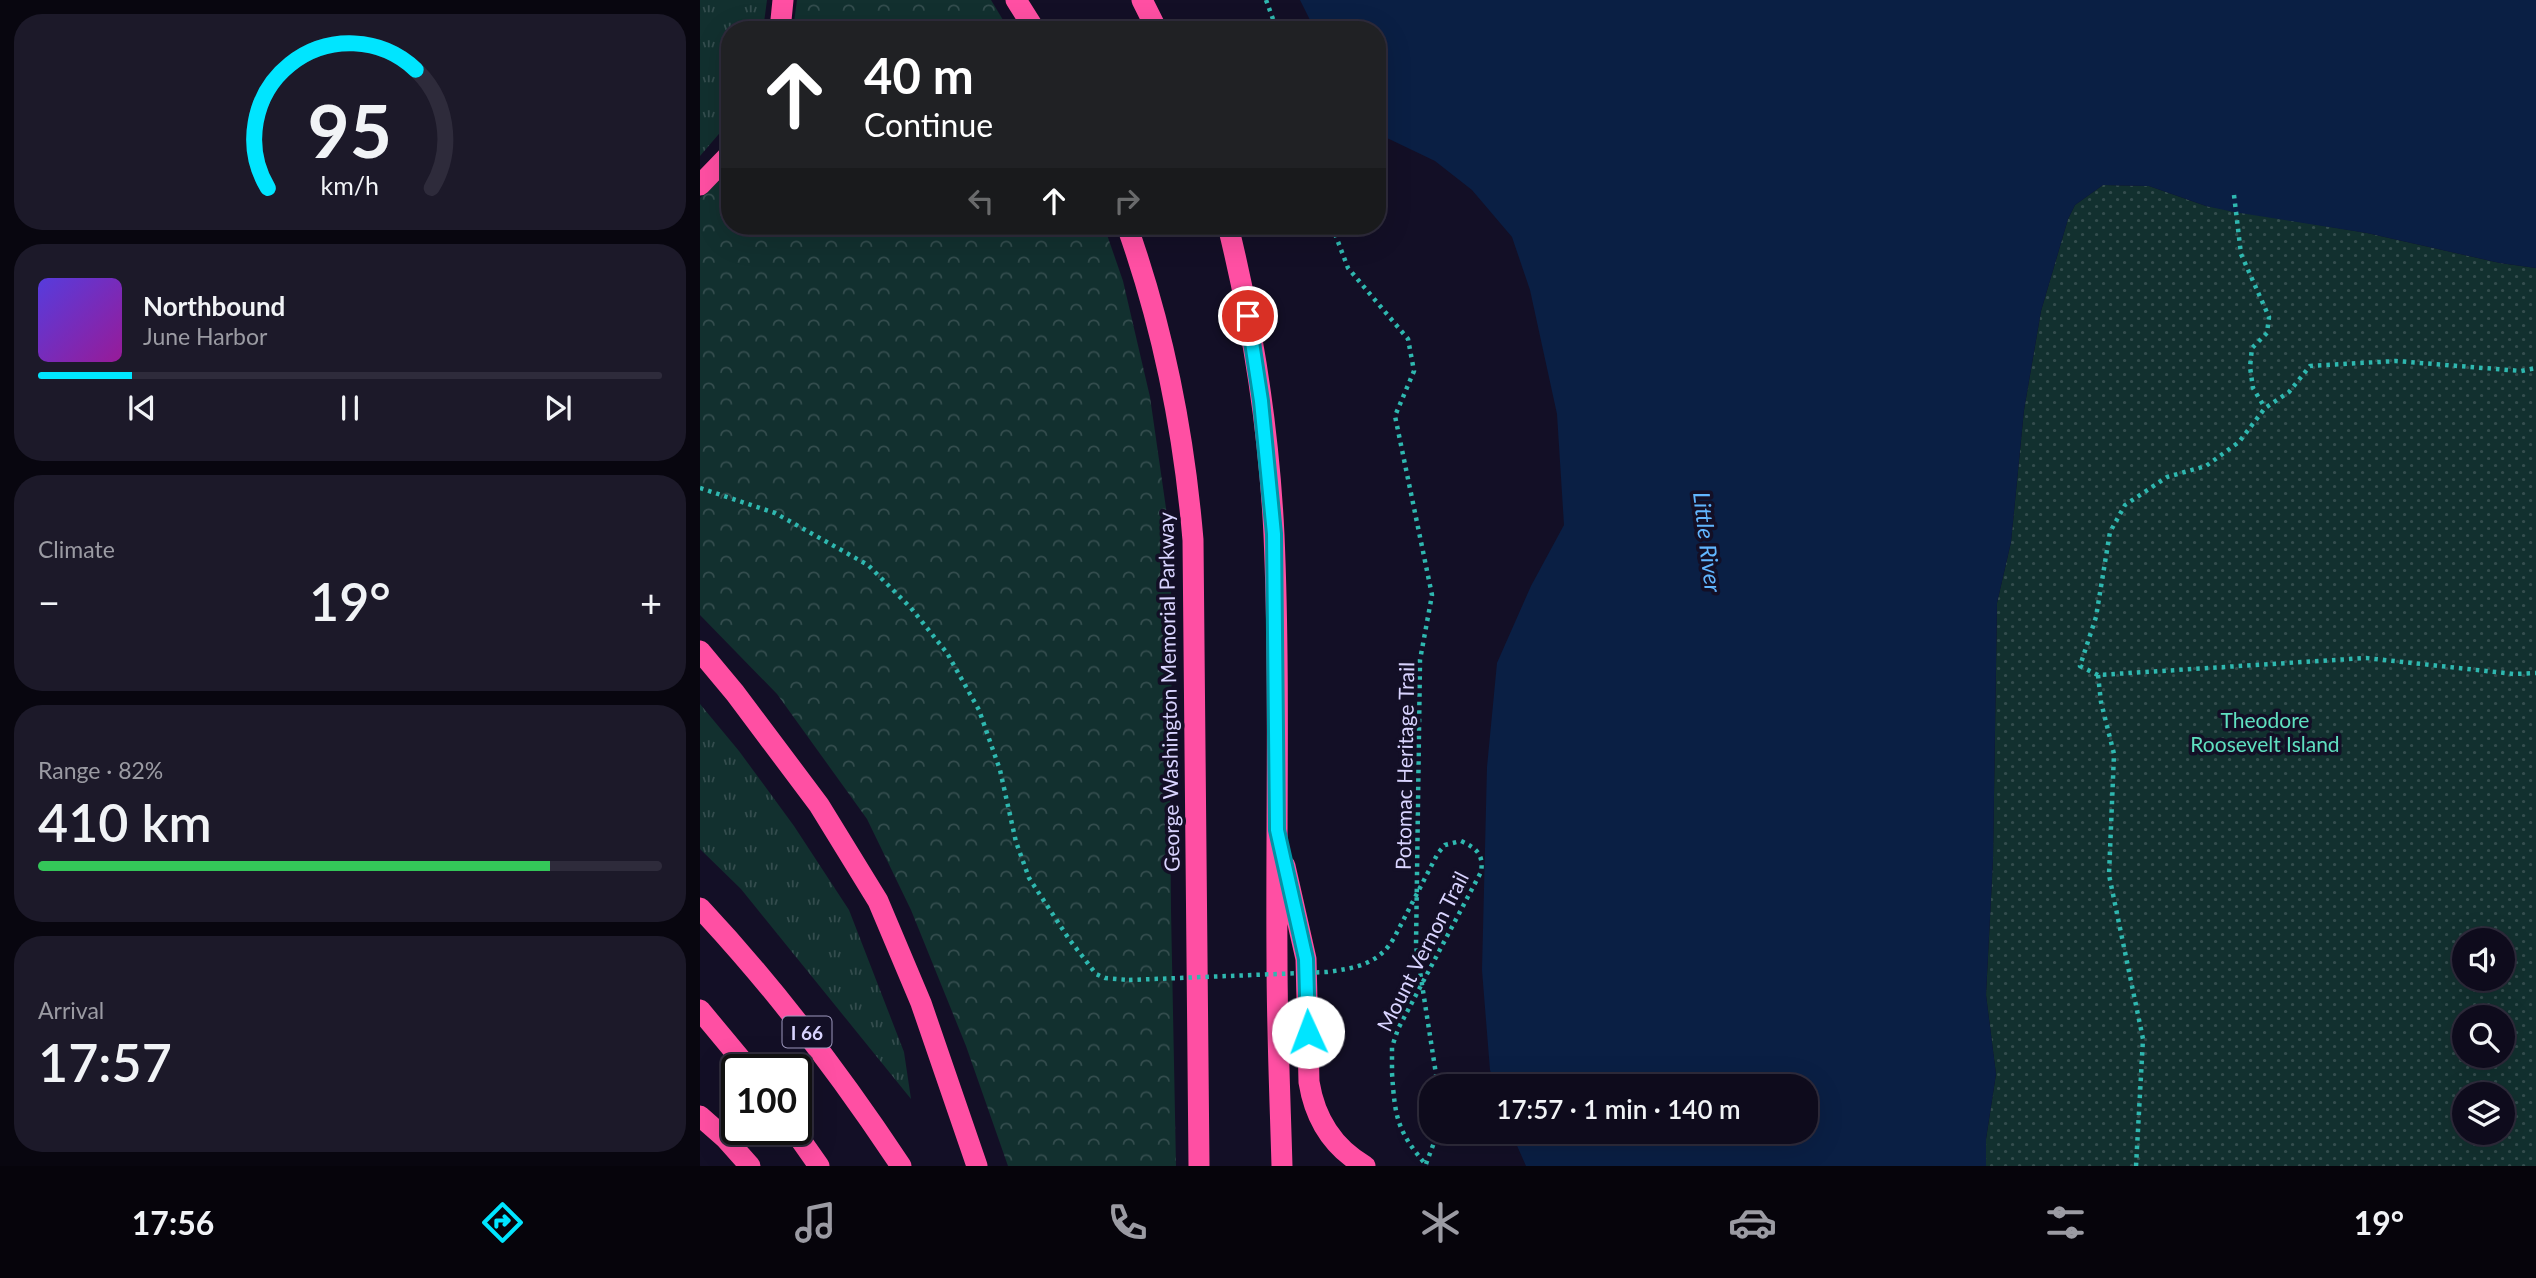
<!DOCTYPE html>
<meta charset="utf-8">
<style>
:root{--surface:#0e0b1c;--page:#1c1929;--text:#f1f3f6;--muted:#9b9ba3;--line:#2e2b3b;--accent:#00e5ff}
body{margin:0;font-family:Lato,sans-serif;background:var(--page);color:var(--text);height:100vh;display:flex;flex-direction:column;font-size:26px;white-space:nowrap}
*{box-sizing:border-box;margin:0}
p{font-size:23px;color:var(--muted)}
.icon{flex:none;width:38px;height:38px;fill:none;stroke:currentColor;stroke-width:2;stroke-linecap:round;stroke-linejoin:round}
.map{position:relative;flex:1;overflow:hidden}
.drawer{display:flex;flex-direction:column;gap:14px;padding:14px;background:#08060f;width:700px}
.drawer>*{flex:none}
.guide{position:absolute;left:21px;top:21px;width:665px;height:214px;border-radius:28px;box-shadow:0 7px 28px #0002,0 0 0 2px var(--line);background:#202124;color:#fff;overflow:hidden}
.controls{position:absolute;left:1752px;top:928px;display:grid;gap:14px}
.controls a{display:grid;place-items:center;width:63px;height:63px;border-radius:50%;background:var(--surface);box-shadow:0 7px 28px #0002,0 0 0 2px var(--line);font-size:35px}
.speed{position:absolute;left:21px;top:1054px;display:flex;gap:14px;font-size:35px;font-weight:700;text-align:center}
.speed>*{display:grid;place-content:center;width:91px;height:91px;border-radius:50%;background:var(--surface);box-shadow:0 7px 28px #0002,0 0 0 2px var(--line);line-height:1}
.speed .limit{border:4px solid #111;border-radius:10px;background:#fff;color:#111}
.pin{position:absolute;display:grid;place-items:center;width:60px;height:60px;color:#fff;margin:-30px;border:4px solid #fff;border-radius:50%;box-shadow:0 2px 7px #0007}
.me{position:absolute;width:77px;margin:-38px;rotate:358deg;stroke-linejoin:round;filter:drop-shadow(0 0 5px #0008)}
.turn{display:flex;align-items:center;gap:24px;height:147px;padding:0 28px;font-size:32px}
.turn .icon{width:91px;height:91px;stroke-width:2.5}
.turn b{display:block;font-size:49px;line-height:60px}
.lanes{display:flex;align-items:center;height:66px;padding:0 28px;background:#0003;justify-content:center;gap:35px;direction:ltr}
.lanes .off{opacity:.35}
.big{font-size:52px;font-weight:600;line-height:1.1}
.drawer .card{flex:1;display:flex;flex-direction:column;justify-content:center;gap:10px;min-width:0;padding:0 24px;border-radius:28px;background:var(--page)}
.drawer .dial{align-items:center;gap:0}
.dial svg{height:182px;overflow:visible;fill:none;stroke:var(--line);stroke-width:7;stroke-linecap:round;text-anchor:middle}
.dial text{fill:var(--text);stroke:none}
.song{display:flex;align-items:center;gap:21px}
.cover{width:84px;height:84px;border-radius:10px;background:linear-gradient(135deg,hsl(250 70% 55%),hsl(300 70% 35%))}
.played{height:7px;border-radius:4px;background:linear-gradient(90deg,var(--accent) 15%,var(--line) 15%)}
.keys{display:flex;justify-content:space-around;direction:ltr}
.heat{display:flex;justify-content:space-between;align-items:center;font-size:38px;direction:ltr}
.charge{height:10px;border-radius:5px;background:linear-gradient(90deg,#34c759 82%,var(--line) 0)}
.trip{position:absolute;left:719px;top:1074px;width:399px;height:70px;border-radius:28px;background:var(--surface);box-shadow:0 7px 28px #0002,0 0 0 2px var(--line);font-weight:600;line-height:70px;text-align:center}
.dock{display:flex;height:112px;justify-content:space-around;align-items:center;background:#06040b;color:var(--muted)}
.dock .icon{width:49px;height:49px}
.dock .selected{color:var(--accent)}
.dock b{font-size:32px;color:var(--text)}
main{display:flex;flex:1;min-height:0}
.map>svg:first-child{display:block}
</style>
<main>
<section class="drawer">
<div class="card dial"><svg viewBox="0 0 100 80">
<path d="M14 69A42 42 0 1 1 86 69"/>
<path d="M14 69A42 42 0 0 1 79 17" stroke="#00e5ff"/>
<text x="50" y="56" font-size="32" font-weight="700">95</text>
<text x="50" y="72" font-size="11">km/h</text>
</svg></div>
<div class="card">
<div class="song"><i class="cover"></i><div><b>Northbound</b><p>June Harbor</p></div></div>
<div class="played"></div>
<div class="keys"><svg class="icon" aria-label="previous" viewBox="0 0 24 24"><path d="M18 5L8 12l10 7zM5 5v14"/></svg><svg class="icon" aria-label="pause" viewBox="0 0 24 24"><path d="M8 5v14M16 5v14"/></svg><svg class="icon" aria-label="next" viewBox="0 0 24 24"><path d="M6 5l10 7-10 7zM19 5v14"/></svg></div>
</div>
<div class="card"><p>Climate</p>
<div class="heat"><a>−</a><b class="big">19°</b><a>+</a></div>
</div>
<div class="card"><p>Range · 82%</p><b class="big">410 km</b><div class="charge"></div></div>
<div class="card"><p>Arrival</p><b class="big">17:57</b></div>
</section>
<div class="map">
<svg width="1836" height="1166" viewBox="0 0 1836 1166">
<defs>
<pattern id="grass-tufts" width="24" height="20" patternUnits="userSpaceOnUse" patternTransform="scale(1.75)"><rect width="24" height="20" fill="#12302f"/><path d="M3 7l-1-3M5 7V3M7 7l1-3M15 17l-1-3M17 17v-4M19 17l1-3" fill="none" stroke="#344d4e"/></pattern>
<pattern id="forest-crowns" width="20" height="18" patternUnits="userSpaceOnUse" patternTransform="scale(1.75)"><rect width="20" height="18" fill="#12302f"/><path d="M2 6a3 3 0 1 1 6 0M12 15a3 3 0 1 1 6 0" fill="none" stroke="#344d4e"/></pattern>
<pattern id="park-dots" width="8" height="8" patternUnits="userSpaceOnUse" patternTransform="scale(1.75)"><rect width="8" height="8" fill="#12302f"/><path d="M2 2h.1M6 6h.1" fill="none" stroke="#344d4e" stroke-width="1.8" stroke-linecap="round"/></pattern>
</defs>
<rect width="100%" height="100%" fill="#130f26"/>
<path fill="url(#grass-tufts)" d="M0 0H67L63 30H30V121L0 156Z
M0 704 39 751 94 826 149 910 204 1052 211 1099 41 889 0 849Z"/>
<path fill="url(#forest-crowns)" d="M97 0H291L309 30H93Z
M30 171V226H404L423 281 450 397 470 536 472 651 470 789 471 911 476 1166H308L266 1046 211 910 167 819 77 694 0 615V198Z"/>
<path fill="url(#park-dots)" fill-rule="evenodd" d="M1403 185 1449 186 1506 206 1667 233 1800 263 1836 268V1166H1286V1139L1296 1074 1286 995 1293 859 1297 603 1311 542 1324 410 1341 311 1368 219 1375 205ZM1764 940H1802V978H1764ZM1764 1017H1802V1055H1764ZM1764 1094H1802V1132H1764Z"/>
<path fill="#0a1f44" d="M600 0H1836V268L1800 263 1667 233 1534 212 1506 206 1449 186 1403 185 1375 205 1368 219 1341 311 1324 410 1311 542 1297 603 1293 859 1286 995 1296 1074 1286 1139V1166H826L811 1132H1106V1087H796L790 1070 782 970 787 767 797 663 831 586 864 525 857 414 830 290 812 237 772 190 735 161 687 138 677 127V30H615Z"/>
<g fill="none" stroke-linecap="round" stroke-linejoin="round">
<path stroke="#2fb8b0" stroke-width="4.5" stroke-dasharray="3.5 5" stroke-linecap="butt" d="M566 0 577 30
M1534 195 1541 254 1569 317 1567 333 1552 348 1550 367 1553 388 1565 408
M632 226 648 268 708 339 714 371 695 416 732 595 720 660 716 946 738 1087
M0 488 75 513 168 565 211 608 247 653 279 710 300 770 316 842 329 878 369 939 396 974 405 978 429 980
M1398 675 1380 666 1396 617 1410 532 1425 505 1467 477 1506 466 1539 442 1565 408 1589 392 1610 366 1696 361 1821 371 1836 368
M692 1073C695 1118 697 1131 727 1166
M726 1164 738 1132
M1436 1166 1443 1039 1409 875 1414 754 1401 702 1398 675 1666 658 1814 674 1836 673"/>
<path stroke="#ff4fa3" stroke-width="21" d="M316 0 335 30
M442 0 457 30
M80 30 83 0
M0 185 30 154
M427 226C463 327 484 433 493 540L499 1166
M528 226C553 327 569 431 574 535 580 676 576 818 577 959 577 1028 580 1097 582 1166
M0 651 35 693 119 805 178 901 221 1003 277 1166
M585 866 606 959 609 1082C615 1119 632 1147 665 1166
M0 908C76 989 140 1074 201 1166
M0 1010 49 1069
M0 1116 26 1139 50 1166
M93 1129 119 1166"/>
<path stroke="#2fb8b0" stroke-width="4.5" stroke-dasharray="3.5 5" stroke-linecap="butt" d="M429 980 627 972C656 968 679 964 694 938L738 853 745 845 761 841C776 848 784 854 781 872L698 1029 692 1047V1073"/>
</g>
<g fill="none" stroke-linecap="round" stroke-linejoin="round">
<g stroke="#0095a6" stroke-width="18">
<path id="route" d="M548 316 561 401 574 534 577 830 606 959 608 1032"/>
</g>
<use href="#route" stroke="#00e5ff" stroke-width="12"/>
</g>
<g text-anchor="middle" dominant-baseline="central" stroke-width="7" stroke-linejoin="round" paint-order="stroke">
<rect fill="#130f26" stroke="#9e99be" stroke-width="2" x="82.5" y="1016.5" width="49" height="31" rx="5"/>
<g font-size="19" font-weight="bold" fill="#d9d4ff">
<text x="107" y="1032">I 66</text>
</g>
<g font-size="21" fill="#d9d4ff" stroke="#130f26">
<text transform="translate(468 692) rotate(-91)">George Washington Memorial Parkway</text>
<text transform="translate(704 766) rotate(-89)">Potomac Heritage Trail</text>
<text transform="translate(722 951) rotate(-63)">Mount Vernon Trail</text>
</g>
<g font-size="21" fill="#5fe0c0" stroke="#130f26">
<text x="1565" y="719">Theodore<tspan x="1565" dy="24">Roosevelt Island</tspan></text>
</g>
<g font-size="23" font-style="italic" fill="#62b6ff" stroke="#130f26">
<text transform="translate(1008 542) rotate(83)">Little River</text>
</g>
</g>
</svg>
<div class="controls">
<a><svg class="icon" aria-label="sound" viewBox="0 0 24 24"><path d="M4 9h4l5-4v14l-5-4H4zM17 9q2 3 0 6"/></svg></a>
<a><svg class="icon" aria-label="search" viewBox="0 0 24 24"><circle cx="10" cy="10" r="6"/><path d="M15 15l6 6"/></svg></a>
<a><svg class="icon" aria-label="layers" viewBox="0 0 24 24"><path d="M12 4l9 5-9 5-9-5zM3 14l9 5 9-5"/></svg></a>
</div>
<div class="speed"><div class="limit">100</div></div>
<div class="pin" style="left:548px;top:316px;background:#d93025"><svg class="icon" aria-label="arrive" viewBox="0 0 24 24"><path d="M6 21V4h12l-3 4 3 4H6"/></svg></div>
<svg class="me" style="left:608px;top:1032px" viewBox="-20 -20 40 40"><circle r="19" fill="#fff"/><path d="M0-13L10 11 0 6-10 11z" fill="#00e5ff"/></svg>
<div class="trip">17:57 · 1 min · 140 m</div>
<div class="guide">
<div class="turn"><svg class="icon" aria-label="ahead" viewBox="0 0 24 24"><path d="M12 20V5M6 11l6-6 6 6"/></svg><div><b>40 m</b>Continue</div></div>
<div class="lanes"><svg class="icon off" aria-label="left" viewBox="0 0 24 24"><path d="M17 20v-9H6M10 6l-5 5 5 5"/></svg><svg class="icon" aria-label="ahead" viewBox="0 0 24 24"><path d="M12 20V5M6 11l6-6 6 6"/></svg><svg class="icon off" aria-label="right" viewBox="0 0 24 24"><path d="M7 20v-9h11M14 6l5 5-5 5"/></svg></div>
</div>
</div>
</main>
<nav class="dock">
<b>17:56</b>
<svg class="icon selected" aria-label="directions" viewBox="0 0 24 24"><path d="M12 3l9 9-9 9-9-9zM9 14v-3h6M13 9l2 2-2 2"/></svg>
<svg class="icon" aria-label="music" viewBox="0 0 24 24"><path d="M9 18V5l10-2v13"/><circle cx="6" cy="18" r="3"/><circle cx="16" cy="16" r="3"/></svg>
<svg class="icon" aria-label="phone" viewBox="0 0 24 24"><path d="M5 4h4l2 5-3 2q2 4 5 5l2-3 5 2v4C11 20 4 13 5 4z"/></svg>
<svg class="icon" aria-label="climate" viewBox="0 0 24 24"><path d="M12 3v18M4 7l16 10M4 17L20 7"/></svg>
<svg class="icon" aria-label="car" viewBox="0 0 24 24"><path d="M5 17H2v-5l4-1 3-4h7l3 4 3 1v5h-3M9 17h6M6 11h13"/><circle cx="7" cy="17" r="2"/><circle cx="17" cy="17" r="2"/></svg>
<svg class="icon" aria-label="filters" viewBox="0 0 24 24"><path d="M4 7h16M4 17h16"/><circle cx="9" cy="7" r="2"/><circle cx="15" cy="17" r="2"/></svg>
<b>19°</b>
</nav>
